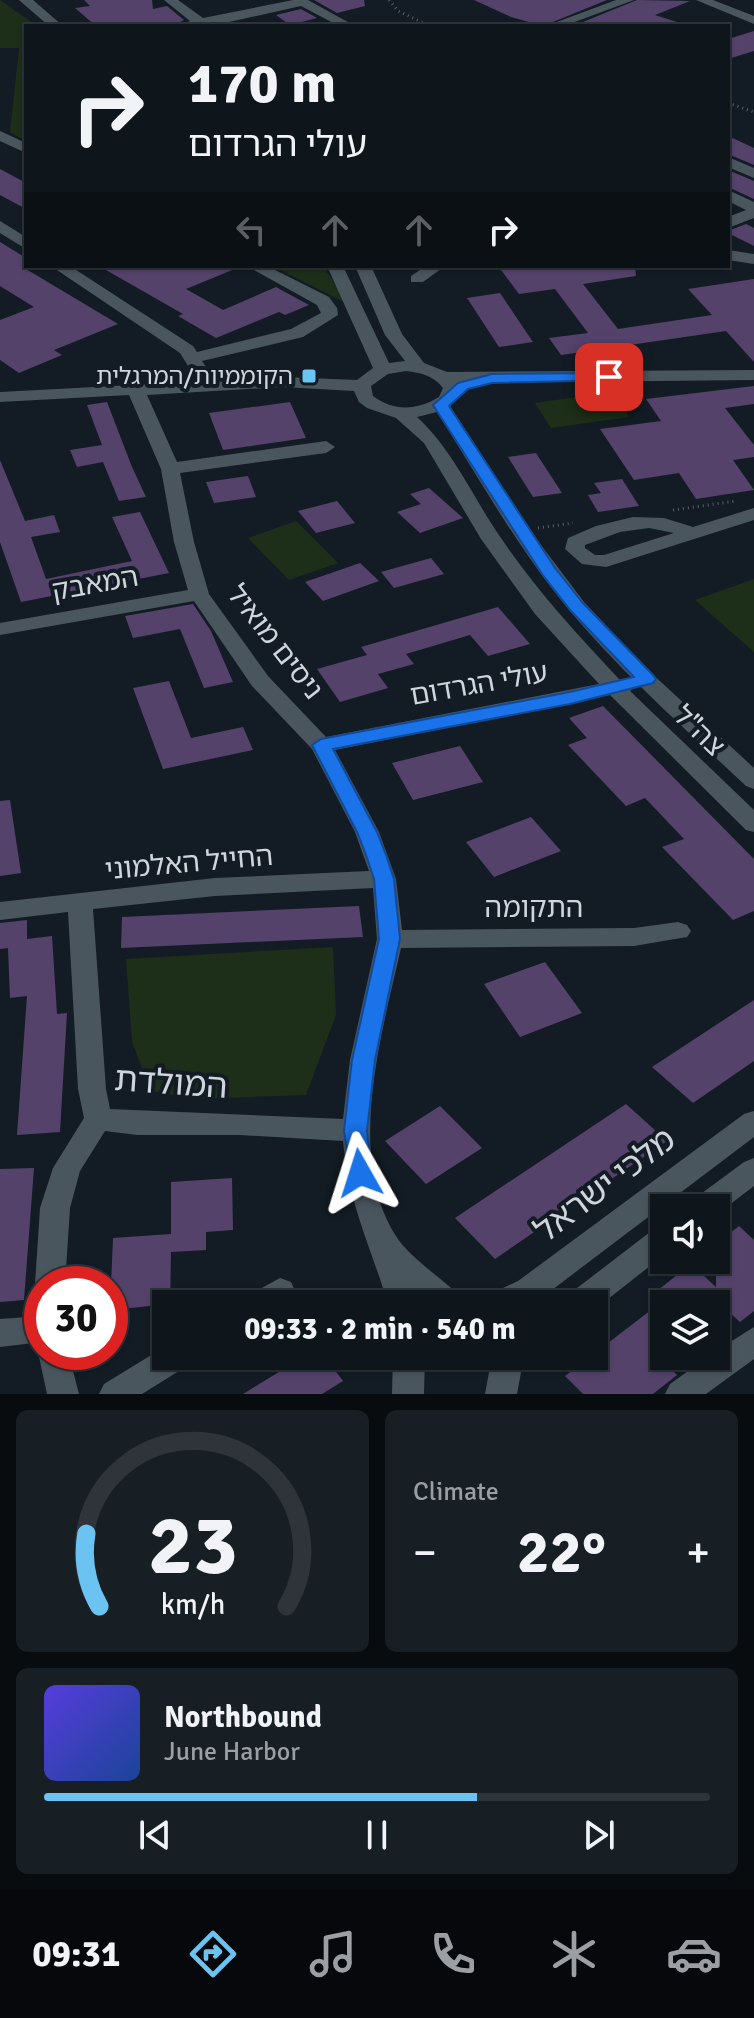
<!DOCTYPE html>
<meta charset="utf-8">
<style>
:root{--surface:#0e151b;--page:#171e24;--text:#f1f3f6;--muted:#9b9fa3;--line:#2e343a;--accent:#6bc3f2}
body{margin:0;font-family:Signika,"Noto Sans Hebrew",sans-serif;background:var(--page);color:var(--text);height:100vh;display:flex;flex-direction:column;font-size:30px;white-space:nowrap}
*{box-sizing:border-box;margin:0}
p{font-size:26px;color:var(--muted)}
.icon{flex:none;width:44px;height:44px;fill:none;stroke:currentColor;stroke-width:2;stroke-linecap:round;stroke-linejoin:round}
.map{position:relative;height:1394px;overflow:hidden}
.side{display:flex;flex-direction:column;gap:16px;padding:16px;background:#080c0f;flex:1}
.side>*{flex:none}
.banner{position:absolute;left:24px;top:24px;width:706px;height:244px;border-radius:0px;box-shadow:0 2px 6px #0004,0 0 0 2px var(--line);background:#0e151b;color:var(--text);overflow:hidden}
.buttons{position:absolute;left:650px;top:1194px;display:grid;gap:16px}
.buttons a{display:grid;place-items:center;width:80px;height:80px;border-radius:0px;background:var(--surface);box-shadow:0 2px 6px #0004,0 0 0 2px var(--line);font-size:40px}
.speed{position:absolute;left:24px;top:1266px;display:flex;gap:16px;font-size:40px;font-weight:700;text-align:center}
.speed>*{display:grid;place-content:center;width:104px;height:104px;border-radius:50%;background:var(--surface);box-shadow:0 2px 6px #0004,0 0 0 2px var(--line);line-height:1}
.speed .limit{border:12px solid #d22;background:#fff;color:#111}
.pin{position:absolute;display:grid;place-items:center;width:68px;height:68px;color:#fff;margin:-34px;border-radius:16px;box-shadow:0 4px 12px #0006}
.me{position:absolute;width:88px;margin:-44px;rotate:354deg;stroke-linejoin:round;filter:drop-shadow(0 0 6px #0008)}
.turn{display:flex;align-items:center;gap:28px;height:168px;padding:0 32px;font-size:36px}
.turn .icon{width:104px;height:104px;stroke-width:2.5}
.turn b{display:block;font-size:56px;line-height:68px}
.lanes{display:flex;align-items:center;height:76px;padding:0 32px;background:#0003;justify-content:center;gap:40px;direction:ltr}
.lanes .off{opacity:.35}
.big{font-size:60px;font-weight:700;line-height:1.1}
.side .card{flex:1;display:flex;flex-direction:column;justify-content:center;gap:12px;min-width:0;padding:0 28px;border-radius:12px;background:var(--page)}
.side .dial{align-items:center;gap:0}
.dial svg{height:208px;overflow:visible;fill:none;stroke:var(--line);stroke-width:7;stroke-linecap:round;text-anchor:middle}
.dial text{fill:var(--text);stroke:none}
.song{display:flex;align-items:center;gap:24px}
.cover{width:96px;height:96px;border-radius:12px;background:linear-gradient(135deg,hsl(250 70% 55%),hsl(220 70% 35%))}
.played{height:8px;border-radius:4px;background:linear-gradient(90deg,var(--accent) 65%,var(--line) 65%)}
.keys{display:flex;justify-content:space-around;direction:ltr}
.heat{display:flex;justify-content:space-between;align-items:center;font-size:44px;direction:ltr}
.side .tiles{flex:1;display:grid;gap:16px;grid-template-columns:1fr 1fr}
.card:last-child{grid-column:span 2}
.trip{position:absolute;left:152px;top:1290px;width:456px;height:80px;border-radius:0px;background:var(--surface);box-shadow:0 2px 6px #0004,0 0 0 2px var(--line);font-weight:700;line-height:80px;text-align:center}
.menu{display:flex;height:128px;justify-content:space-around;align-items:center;background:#06080b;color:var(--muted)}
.menu .icon{width:56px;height:56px}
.menu .selected{color:var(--accent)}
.menu b{font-size:36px;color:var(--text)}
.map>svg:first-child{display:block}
</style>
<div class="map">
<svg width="754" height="1394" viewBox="0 0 754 1394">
<rect width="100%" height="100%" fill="#131c24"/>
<path fill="#1d2f18" d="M0 0 37 26H26V141L10 132 19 48H0Z
M273 266H323L348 304Z
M612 392 629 417 551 428 535 403Z
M296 521 338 563 289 580 248 538Z
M754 579V652L695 600Z
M333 947 336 1015 306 1095 193 1099 151 1091 132 1042 126 959Z"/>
<path fill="#54426b" d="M84 0H152L153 9 167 6 184 20 173 26H96L75 8 90 6Z
M314 0H364L365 6 337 13Z
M474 0H607L543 26 511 17Z
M637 0 690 1 655 15 680 23 679 26H573Z
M301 9 317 18 290 25 276 15Z
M754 31V51L728 59V39Z
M728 136 754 148V165L728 154Z
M0 169 26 183V209L0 195Z
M728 170 754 181V199L728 187Z
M746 224 754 228V246L728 233V231Z
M0 242 26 258V269L118 324 54 350 62 355 19 373 0 360V320L34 307 0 286Z
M99 266H242L186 289 223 310 276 287 309 305 285 315 279 312 216 338 178 316 183 314Z
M498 266H635L636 276 583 284 618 329 712 315 688 289 754 279V362L726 331 561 355 549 338 588 333 555 289 519 294Z
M500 293 533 342 499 347 467 298Z
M754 386V404L725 408 754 445V457L733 460 754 490 696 499 679 473 634 480 600 429 661 421 646 399Z
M107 402 132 467 146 497 119 501 103 462 77 467 70 450 102 445 87 405Z
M290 402 306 438 223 450 209 413Z
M536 453 562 493 533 497 508 457Z
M0 460 25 521 54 515 60 532 31 537 46 579 132 561 112 517 140 512 169 573 21 602 0 542Z
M248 476 256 497 214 503 206 482Z
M622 479 639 506 598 512 588 495 601 493 594 483Z
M429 488 463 518 420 533 397 512 421 504 410 494Z
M337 501 355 523 316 533 298 511Z
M431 558 444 574 394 588 381 572Z
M360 563 379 581 323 601 305 582Z
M193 604 211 631 233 682 204 688 180 629 133 638 125 616Z
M498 607 530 644 488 656 470 635 406 654 414 664 378 674 388 688 340 702 317 669 367 655 361 647Z
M169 681 191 738 243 727 253 750 163 769 133 688Z
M603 706 754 859V911L733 920 662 847 684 839 645 798 626 806 568 745 587 738 569 718Z
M460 746 483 782 413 800 392 763Z
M10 800 21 873 0 876V801Z
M531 817 561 851 494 877 466 842Z
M359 906 363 937 121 948 122 917Z
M27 920V939L52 936 57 1014 67 1013 60 1132 17 1135 27 996 10 998 8 948 0 949V923Z
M545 962 582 1013 520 1037 484 984Z
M754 1000V1061L693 1103 652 1067Z
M626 1104 667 1141 495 1259 455 1218Z
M440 1106 482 1148 426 1184 385 1141Z
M34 1168 24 1300 0 1302V1169Z
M232 1178 233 1230 206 1232V1250L171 1252 170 1304 110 1310 113 1238 171 1234V1182Z
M739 1226 754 1240V1311L740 1322 720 1304H673L658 1290 691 1264 716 1287V1244Z
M664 1300 663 1361 677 1375 653 1394H583L565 1376Z
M305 1356H324L343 1381 322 1394H243Z"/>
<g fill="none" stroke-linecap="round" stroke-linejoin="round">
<path stroke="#575f66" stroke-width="3" stroke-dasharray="1 4" stroke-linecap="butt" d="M389 0 398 11 430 26
M728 103 754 112
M673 510 736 501
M538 528 573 523"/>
<path fill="#4a565e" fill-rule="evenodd" d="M19 0H33L63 26H49Z
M164 0H178L203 18 293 0H308L355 26H339L301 6 211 26H176L190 21Z
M616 0H634L564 26H546Z
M696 0H713L754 16V24Z
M0 131 26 143V153L0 141Z
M728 157 754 168V178L728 167Z
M728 190 754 202V218L728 228V217L746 210 728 201Z
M0 221 26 237V249L0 233Z
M728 250 754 254V264L728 260Z
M51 266H70L193 346 197 352 291 329 321 313 317 305 247 266H267L329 297 337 308 338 315 303 337 202 361 208 370 199 375 193 374 180 353Z
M327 266H343L389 363 405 361 385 335 355 266H371L402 334 424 363 447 372 754 370V380L458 383 461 388 450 406 532 533 584 602 648 670 754 768V789L746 786C678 722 607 660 550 586 508 531 474 470 437 412L417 417C454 451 473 498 501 538 536 590 577 634 619 679L634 680 637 685 630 691 754 810V832L746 830 610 695 335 750 379 832 396 879 402 930 634 928 678 922 687 925 691 931 687 937 634 946 401 948C382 1033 345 1156 396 1236 408 1256 441 1278 459 1295L463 1304H427L415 1292 418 1304H388C371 1247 348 1202 343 1141L240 1135H137L105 1131 80 1171 70 1208 65 1284H42V1294L35 1284 40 1208 53 1168 84 1118 78 1089 68 912 0 920V902L215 878 369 871 355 832 312 749 252 686 194 601 0 635V623L188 590 174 542 161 469 129 395 0 402V392L283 377 357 380 373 368ZM406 371C421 373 433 375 443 388L439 397C418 410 394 412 373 396L371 386 388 374ZM283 387 354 391 359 402 367 408 396 418 424 443 481 539 535 614 599 684 326 737 268 676 209 594 194 542 180 473 326 453 335 447 326 441 177 462 147 395ZM373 888 377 939 350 1060 343 1119 110 1109 106 1089 93 909 215 896Z
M426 266H445L423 282H411V276Z
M754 508V520L606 567 582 564 565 549 568 538 596 526 633 517 664 518 693 527ZM649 528 674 533 604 555H595L585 548V545L620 532Z
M754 1111V1137L540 1299 529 1304H484L488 1295 518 1281 744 1114Z
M754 1158V1186L716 1215V1208H689L694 1199 744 1162Z
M664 1226V1255L594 1310V1304H564L568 1295 654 1229Z
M280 1278 291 1282 295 1291C286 1310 264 1304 245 1304L249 1295Z
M42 1316V1352H68L79 1394H47L38 1352 42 1342 0 1347V1319Z
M754 1327V1359L706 1394H665L670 1384 709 1356H716V1351Z
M166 1346V1356H192L187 1366 142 1394H99L104 1384Z
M393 1356H425L424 1394H392Z
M492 1356H524L517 1394H485Z"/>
</g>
<path fill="#1a73e8" stroke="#114b97" stroke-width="2" d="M609 373 616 377 614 380 492 383 468 389 449 406 555 568 583 603 653 675 656 679 653 683 570 704 333 749 377 832 386 855 394 879 400 939 375 1060 367 1131 372 1173 368 1180 360 1183 352 1180 344 1131 352 1060 379 939 374 879 366 855 357 832 312 745 321 739 570 692 634 677 571 611 542 574 433 405 458 383 492 374Z"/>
<rect fill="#6bc3f2" stroke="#131c24" stroke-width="3" x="301" y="368" width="16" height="16" rx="4"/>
<g text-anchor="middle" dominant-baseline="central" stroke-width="8" stroke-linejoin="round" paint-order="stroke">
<g font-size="24" fill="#cfd5db" stroke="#131c24" text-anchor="end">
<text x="293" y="376">הקוממיות/המרגלית</text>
</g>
<g font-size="28" fill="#cfd5db" stroke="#131c24">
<text transform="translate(95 584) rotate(-10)">המאבק</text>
<text transform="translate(275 642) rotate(52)">ניסים מואיל</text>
<text transform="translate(479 684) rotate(-10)">עולי הגרדום</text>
<text transform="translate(699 731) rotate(44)">צה"ל</text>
<text transform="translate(189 863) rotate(-5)">החייל האלמוני</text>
<text x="534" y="908">התקומה</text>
</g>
<g font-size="34" fill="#cfd5db" stroke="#131c24">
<text transform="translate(171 1083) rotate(4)">המולדת</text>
<text transform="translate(605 1185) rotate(-37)">מלכי ישראל</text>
</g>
</g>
</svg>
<div class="buttons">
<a><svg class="icon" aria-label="sound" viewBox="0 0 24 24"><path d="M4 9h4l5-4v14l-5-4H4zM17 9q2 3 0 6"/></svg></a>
<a><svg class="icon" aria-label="layers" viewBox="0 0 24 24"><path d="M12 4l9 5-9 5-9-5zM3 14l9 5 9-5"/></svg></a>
</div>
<div class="speed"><div class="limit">30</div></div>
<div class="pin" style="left:609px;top:377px;background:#d93025"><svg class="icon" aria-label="arrive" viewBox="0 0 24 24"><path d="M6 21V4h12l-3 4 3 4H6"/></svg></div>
<svg class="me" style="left:360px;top:1173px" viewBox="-20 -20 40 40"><path d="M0-17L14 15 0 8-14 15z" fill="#1a73e8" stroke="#fff" stroke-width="4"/></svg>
<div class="trip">09:33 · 2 min · 540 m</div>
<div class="banner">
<div class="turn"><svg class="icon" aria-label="right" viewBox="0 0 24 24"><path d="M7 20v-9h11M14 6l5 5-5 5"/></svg><div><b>170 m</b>עולי הגרדום</div></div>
<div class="lanes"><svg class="icon off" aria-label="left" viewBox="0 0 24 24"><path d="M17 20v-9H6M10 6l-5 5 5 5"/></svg><svg class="icon off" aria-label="ahead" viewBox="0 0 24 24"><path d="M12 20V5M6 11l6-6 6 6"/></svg><svg class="icon off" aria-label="ahead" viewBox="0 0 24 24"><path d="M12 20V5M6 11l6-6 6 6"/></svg><svg class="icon" aria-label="right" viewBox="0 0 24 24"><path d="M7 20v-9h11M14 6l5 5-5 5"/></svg></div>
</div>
</div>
<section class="side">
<div class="tiles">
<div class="card dial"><svg viewBox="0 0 100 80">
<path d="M14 69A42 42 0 1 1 86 69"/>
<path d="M14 69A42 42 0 0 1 9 41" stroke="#6bc3f2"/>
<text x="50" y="56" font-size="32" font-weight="700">23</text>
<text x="50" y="72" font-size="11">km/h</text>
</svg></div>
<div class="card"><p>Climate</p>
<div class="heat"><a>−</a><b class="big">22°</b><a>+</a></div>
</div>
<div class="card">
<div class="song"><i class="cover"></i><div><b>Northbound</b><p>June Harbor</p></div></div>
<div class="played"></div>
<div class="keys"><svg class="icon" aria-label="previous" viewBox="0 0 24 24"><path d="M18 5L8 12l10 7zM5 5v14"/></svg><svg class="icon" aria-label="pause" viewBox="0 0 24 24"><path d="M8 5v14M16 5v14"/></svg><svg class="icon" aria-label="next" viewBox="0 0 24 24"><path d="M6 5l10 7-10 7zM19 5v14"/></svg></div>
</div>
</div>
</section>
<nav class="menu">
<b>09:31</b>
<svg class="icon selected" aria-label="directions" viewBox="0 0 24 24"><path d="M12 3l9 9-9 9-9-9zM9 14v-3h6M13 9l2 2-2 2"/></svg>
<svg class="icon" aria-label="music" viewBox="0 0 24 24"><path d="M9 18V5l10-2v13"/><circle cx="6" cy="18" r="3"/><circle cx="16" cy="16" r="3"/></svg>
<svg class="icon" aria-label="phone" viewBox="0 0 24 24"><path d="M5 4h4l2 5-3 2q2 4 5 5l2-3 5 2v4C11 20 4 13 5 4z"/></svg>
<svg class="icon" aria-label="climate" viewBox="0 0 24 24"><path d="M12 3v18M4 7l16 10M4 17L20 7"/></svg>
<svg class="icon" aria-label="car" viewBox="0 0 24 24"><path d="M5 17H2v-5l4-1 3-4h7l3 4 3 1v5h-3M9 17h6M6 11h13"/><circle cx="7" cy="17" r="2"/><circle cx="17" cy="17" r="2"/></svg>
</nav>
